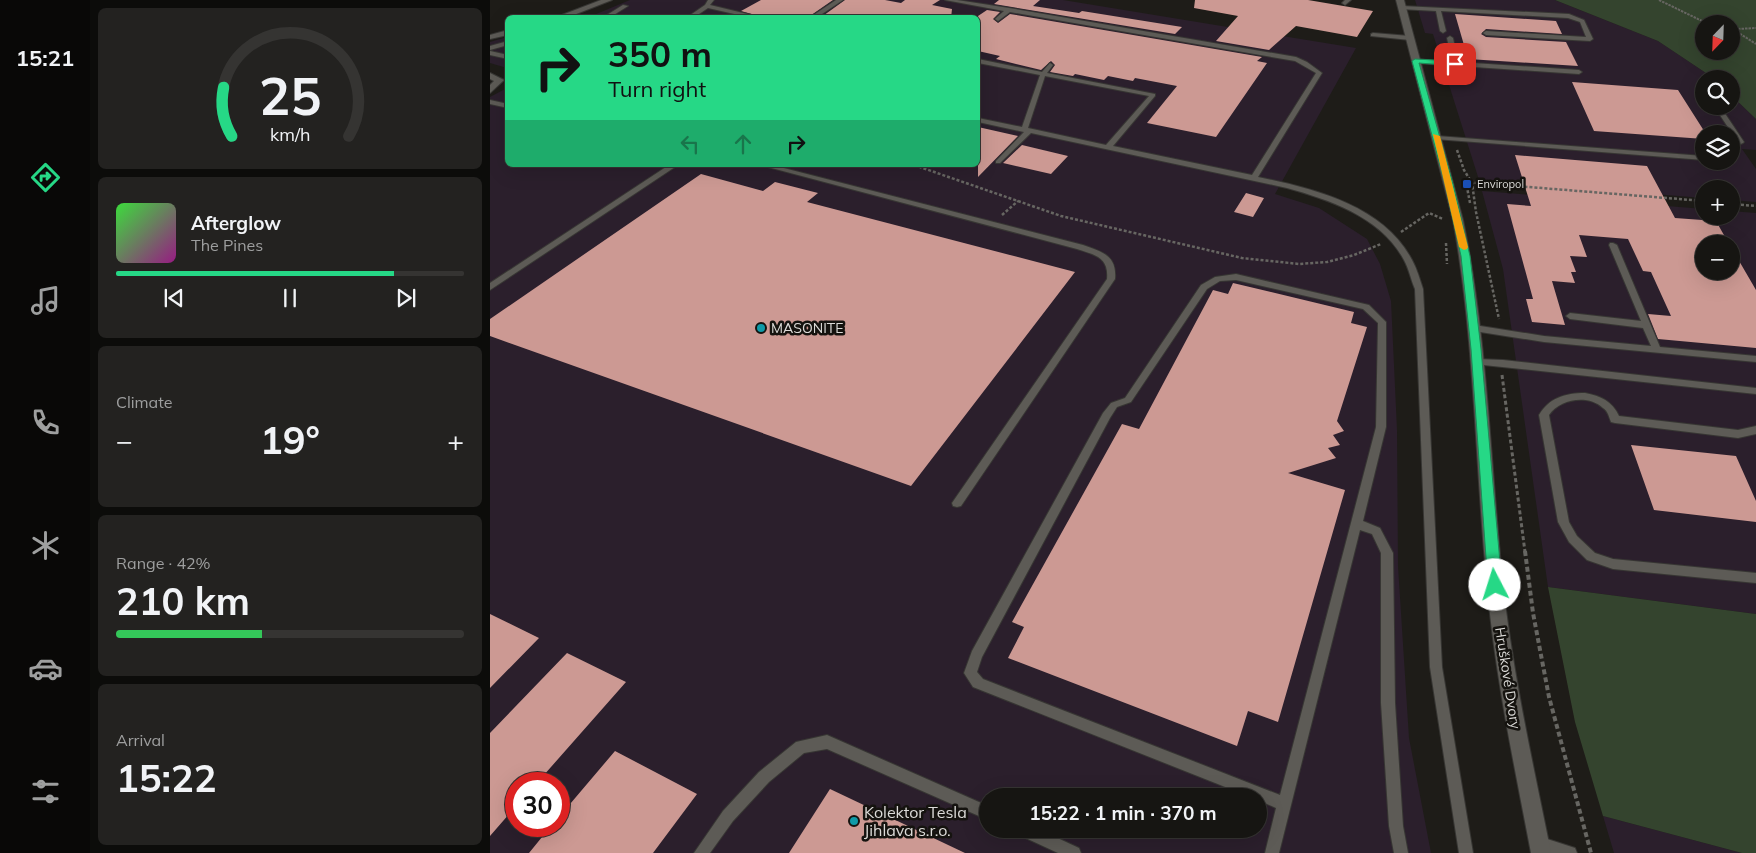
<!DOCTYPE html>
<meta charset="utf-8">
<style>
:root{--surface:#161512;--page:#232220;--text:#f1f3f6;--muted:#9e9f9f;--line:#353432;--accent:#26d886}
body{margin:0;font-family:Mulish,sans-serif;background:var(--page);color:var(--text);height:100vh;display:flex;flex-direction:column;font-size:19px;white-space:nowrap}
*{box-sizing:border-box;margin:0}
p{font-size:16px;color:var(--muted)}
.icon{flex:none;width:28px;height:28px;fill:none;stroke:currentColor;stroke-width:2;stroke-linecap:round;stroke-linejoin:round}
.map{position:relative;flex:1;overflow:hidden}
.sheet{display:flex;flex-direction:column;gap:8px;padding:8px;background:#0c0c0a;width:400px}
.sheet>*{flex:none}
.banner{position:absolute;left:15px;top:15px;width:475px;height:152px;border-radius:8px;box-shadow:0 5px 20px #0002,0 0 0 1px var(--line);background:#26d886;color:#111;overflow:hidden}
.needle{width:32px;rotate:203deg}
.buttons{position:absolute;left:1205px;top:15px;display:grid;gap:10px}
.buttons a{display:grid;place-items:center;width:45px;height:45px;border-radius:50%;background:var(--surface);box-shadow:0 5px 20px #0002,0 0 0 1px var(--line);font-size:25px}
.speed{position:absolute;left:15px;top:772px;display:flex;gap:10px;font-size:25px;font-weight:700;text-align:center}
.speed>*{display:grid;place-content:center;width:65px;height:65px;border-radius:50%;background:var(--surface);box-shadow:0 5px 20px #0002,0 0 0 1px var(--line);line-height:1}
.speed .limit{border:8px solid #d22;background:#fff;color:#111}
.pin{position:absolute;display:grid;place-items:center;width:42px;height:42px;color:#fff;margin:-21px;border-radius:10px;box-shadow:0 2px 8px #0006}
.me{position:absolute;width:55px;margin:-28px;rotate:355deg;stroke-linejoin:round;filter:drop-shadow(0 0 4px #0008)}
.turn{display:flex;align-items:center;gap:18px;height:105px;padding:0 20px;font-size:22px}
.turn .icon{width:65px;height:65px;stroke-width:2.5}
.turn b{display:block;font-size:35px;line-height:42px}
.lanes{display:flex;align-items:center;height:48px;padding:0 20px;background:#0003;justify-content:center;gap:25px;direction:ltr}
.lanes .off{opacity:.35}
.big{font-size:38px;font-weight:700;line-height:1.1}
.sheet .card{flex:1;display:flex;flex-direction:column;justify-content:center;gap:8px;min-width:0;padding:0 18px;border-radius:8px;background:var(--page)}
.sheet .dial{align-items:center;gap:0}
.dial svg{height:130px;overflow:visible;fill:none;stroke:var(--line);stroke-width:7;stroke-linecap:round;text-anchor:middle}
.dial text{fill:var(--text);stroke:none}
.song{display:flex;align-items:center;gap:15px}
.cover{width:60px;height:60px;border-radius:8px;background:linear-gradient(135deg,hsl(120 70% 55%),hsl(310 70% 35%))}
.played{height:5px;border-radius:2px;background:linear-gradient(90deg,var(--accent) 80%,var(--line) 80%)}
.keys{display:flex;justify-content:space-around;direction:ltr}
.heat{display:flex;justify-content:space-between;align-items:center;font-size:28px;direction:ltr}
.charge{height:8px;border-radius:4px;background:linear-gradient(90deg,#34c759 42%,var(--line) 0)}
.trip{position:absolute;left:489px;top:788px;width:288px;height:50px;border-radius:25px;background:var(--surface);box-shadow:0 5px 20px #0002,0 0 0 1px var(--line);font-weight:700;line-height:50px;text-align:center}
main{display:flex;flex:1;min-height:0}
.tab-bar{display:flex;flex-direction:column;width:90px;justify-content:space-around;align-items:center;background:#090807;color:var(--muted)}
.tab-bar .icon{width:35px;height:35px}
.tab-bar .selected{color:var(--accent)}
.tab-bar b{font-size:22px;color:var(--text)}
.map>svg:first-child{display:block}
</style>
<main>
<nav class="tab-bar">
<b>15:21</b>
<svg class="icon selected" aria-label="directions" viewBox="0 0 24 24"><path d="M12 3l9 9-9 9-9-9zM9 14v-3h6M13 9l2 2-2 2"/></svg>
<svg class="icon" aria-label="music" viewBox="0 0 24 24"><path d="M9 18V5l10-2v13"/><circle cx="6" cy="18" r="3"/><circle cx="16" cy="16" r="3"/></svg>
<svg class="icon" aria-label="phone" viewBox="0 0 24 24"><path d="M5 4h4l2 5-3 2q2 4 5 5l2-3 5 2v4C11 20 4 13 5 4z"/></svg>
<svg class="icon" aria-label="climate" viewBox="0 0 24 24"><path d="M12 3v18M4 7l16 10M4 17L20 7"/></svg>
<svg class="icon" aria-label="car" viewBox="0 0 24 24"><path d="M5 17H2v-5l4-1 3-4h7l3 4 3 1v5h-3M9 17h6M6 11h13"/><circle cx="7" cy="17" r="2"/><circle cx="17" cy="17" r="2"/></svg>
<svg class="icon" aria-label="filters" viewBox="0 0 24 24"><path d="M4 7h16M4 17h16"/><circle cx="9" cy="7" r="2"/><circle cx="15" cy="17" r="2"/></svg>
</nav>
<section class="sheet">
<div class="card dial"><svg viewBox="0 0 100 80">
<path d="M14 69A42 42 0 1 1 86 69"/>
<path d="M14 69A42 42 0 0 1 9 39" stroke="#26d886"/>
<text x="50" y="56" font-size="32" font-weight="700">25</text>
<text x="50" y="72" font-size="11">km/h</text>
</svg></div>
<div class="card">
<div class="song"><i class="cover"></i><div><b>Afterglow</b><p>The Pines</p></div></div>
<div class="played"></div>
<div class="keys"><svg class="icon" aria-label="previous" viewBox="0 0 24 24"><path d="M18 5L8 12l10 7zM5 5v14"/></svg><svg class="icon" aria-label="pause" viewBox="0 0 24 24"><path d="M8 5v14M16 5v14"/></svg><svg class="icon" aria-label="next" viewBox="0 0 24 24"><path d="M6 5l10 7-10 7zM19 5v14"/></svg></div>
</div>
<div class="card"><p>Climate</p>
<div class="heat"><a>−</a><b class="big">19°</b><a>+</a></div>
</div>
<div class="card"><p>Range · 42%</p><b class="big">210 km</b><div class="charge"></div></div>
<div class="card"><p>Arrival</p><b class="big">15:22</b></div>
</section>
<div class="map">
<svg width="1266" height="853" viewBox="0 0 1266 853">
<rect width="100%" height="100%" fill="#1e1c18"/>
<path fill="#2b1f2c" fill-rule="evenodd" d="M140 0H573L866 48 785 194 829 208 877 239 890 264 901 301 907 430 908 566 919 738 941 853H0V97L17 88 18 165H488V18L99 17ZM26 784H69V826H26ZM498 796H768V829H498Z
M925 0H1065L1168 41 1225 79H1214V106H1241V95L1266 119V150L1252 149 1266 169V202L1241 200V189H1214V198L989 180 943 34 935 33ZM1214 134H1241V161H1214Z
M17 37V68L0 63V42Z
M992 191 1214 209V216H1241V211L1266 213V614L1058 587 1013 269ZM1214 244H1241V271H1214Z
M1113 816 1252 853H1124Z"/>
<path fill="#34442e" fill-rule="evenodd" d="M1065 0H1266V119L1241 95V79H1225L1168 41ZM1214 24H1241V51H1214Z
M1058 587 1266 614V853H1252L1113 816 1085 722Z"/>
<path fill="#cc9993" d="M271 0H343L317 18H276L251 11Z
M355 0H395L411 3 415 0H450L442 5 462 9 461 18H330Z
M509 0H550L543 6 589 13 592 11 692 27 685 34 504 4Z
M705 0H818L883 11 867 37 806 26 779 50 726 41 748 16 704 8Z
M497 10 510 12 503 19 508 23 520 14 772 57 767 61 777 63 726 137 657 123 687 86 645 78 643 81 618 76 614 80 585 74 583 76 560 72 565 65 561 61 551 70 506 59 510 56 488 51V16Z
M965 14 1066 21 1072 34 996 29 991 34 996 37 1076 42 1088 66 978 59Z
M1082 82 1188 90 1216 134H1214V139L1104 131Z
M488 127 528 136 488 177Z
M532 145 578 156 561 174 513 163Z
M1025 155 1157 166 1185 218 1226 221 1239 244H1214V271H1241V247L1266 290V348L1168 339 1158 314 1181 316 1161 272 1153 271 1138 239 1089 235 1097 257 1080 256 1086 272H1081L1085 283 1062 281 1075 325 1042 322 1036 299H1043L1017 204 1041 206Z
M211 174 273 191 285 182 328 193 317 202 585 272 421 486 0 336V319Z
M756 193 774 198 763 217 744 212Z
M743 283 864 312 861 323 877 327 847 421 854 431 843 435 850 445 838 448 846 458 798 473 855 490 788 722 758 711 747 746 518 658 534 627 522 622 632 424 649 429 723 290 738 294Z
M1141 445 1246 456 1266 501V522L1164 510Z
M0 614 49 638 0 688Z
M77 653 136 682 46 784H26V806L0 836V733Z
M125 751 207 794 163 853H39L61 826H69V817Z
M340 789 475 853H299Z"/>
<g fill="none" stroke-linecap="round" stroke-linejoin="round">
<g stroke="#373633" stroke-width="2">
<path id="service" d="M218 0H224L220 5 274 18H262L218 8 203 18H196L215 5Z
M346 0H353L326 18H319Z
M455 0H467L519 8 806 57 817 62 832 73 768 177C824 189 893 205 922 260 927 269 930 280 933 289L952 667 983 853H969L940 667 925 289C921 280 919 269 914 260 891 217 840 200 797 188L541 133 510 163H506V161L534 132 488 122V118L532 127 550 75 488 63V59L552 72 560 63 563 65 557 73 665 94V96L623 146 762 175 826 73 805 61 520 12 508 21 505 19 514 11ZM555 76 659 96 616 145 538 128Z
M855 0H861L855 5 852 3Z
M133 5 138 6 119 18H112Z
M912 6 1079 14 1094 20 1103 39 1100 41 996 35 993 33 996 31 1096 37 1090 22 1078 18 951 11 956 31 953 33 950 31 946 11 910 9 909 8Z
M883 33 920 36 923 38 920 40 881 36V34Z
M960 36 963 38 968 62 1089 70 1092 72 1089 74 925 63 922 61 925 59 962 62 957 38Z
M18 41V45L0 50V46Z
M0 51 18 55V59L0 55Z
M0 100 18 104V108L0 104Z
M1224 106H1230L1254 142 1253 143 1241 148V143L1247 141Z
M947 136 1214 156V160L945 139 944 138Z
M179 165H188L0 290V283Z
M270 165H282L593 245C612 252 627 255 625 279L471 506 467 507 463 506 462 503 617 279C619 257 605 255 587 249Z
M1120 243H1123L1127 245 1170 347 1266 356V362L1054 342 984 331 980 328 984 325 1054 336 1161 346 1153 328 1080 319 1076 316 1080 313 1151 321 1119 245Z
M746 274 879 305 896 322V427L873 521 890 528 903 553 905 703 913 826 918 853H904L899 826 891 703V553L882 534 870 530 789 853H775L786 808 768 800V796H758L483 687 474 673 482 651 613 413 621 403 635 398 711 285 725 277ZM746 280 873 309 888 323 886 427 790 795 493 679 487 672 492 657 620 418 627 407 641 402 717 289 730 281Z
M987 359 1013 360 1266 388V394L984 364 982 362Z
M1095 393C1111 396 1122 401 1129 416L1248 430 1266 426V434L1248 438 1125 423 1121 422C1119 417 1118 411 1113 408 1098 394 1070 399 1059 415L1079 522 1087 536 1105 553 1123 559 1266 573V583L1123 569 1097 560 1079 542 1068 522 1049 415C1059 398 1075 393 1095 393Z
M337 735 498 806V820L337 749 314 753 279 782 243 821 220 853H204L233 811 269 772 306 742Z
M525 829H548L589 848 591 853H568L527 834Z
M1048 836 1085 848 1087 853H1057L1043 848 1041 843 1043 838Z"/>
</g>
<g stroke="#373633" stroke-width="2">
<path id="minor" d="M906 0H914L973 220C998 340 1000 463 1013 585 1023 675 1043 764 1061 853H1041C1024 764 1005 675 997 585 985 463 985 340 963 220Z
M0 73 14 80 0 93V85L4 81 0 79Z"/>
</g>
<g stroke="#373633" stroke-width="2">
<path id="tertiary" d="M111 0H122L76 18H64Z
M18 30V35L0 39V35Z"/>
</g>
<path stroke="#676662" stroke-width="2" stroke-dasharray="2.5 1" stroke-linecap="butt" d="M1169 0 1212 21H1227L1235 24
M1241 28 1266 44
M1248 29 1266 28"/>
<path stroke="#676662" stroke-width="2.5" stroke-dasharray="3 2" stroke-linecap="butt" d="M967 150 974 170 982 183 986 212 1009 319
M424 165 571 216 752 258 809 264 837 262 864 255 891 244
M980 203 976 182 1214 201
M1241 204 1266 206
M512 215 528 201
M911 232 939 213 953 219
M956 243 957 264"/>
<path stroke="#676662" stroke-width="3" stroke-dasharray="4 2.5" stroke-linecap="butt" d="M1012 375 1035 552"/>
<path stroke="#676662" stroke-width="4" stroke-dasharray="5 3" stroke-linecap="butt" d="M1035 551 1043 613 1059 697 1101 853"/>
<use href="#service" fill="#5d5b56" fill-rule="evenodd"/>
<use href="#minor" fill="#5d5b56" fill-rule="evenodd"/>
<use href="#tertiary" fill="#5d5b56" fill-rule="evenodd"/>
</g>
<path fill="#26d886" stroke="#198c57" d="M925 59 965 61 968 64 965 66 929 63 963 184 980 256 991 349 1012 585 1010 589 1005 591 1000 589 998 585 981 349 971 256 955 184 922 61Z"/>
<path fill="#f59e0b" d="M943 134 950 136 978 247 977 249 974 250 969 247Z"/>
<rect fill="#1a4fb4" stroke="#15130f" stroke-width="2" x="972" y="179" width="10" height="10" rx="2.5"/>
<g fill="#0f9aa8" stroke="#15130f" stroke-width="2">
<circle cx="271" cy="328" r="5"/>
<circle cx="364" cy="821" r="5"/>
</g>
<g text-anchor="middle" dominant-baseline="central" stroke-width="5" stroke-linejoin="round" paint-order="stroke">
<g font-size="11" fill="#dcdbd8" stroke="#15130f" text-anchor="start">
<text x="987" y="184">Enviropol</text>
</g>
<g font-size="14" fill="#dcdbd8" stroke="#15130f" text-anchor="start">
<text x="281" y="328">MASONITE</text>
</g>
<g font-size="14" fill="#dcdbd8" stroke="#15130f">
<text transform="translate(1018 678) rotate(81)">Hruškové Dvory</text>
</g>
<g font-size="16" fill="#dcdbd8" stroke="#15130f" text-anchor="start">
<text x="374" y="812">Kolektor Tesla<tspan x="374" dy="18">Jihlava s.r.o.</tspan></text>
</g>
</g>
</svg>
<div class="buttons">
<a><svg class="needle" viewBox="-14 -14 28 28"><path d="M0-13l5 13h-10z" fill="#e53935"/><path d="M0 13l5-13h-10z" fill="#9e9f9f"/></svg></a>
<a><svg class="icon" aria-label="search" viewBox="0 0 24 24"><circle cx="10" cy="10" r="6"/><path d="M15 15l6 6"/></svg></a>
<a><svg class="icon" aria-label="layers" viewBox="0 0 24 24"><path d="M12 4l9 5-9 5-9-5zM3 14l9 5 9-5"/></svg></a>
<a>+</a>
<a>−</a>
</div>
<div class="speed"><div class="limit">30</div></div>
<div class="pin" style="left:965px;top:64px;background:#d93025"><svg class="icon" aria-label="arrive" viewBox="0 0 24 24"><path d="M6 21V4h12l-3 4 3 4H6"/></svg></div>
<svg class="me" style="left:1005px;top:585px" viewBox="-20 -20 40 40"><circle r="19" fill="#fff"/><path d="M0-13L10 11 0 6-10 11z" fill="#26d886"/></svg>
<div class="trip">15:22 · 1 min · 370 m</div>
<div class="banner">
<div class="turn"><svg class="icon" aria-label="right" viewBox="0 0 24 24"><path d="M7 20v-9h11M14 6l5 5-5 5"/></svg><div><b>350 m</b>Turn right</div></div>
<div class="lanes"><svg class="icon off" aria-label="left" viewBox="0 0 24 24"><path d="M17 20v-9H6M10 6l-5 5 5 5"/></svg><svg class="icon off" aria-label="ahead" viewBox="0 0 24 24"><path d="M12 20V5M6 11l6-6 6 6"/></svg><svg class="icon" aria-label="right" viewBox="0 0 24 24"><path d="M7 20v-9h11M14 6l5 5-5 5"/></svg></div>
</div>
</div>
</main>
